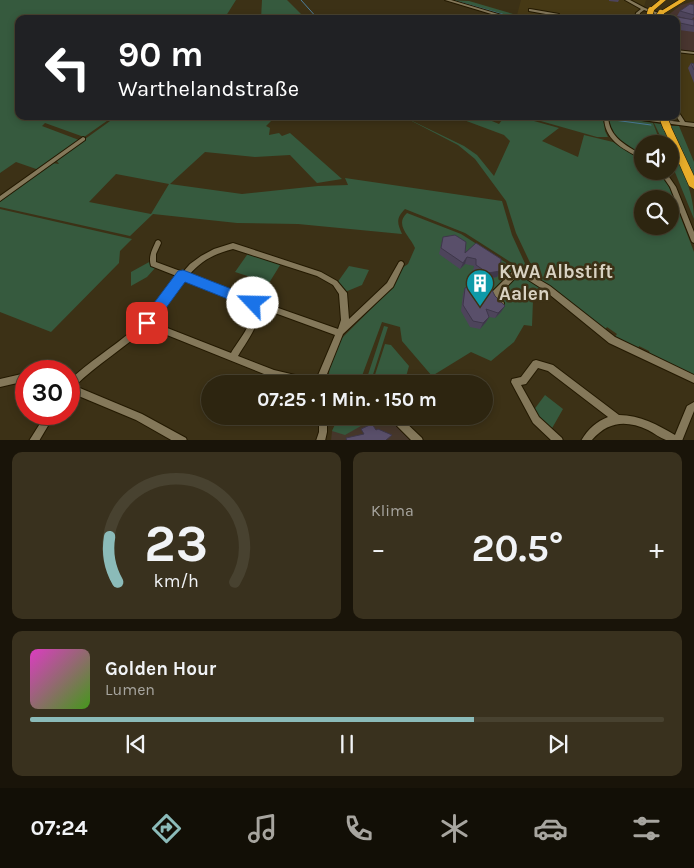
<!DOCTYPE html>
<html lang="de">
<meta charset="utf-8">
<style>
:root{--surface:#2d2510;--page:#39311e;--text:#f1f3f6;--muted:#a7a59f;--line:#484230;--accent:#8bbbb9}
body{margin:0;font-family:Karla,sans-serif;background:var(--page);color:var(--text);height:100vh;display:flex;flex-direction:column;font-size:19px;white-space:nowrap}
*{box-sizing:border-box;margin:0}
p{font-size:16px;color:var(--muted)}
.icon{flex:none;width:28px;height:28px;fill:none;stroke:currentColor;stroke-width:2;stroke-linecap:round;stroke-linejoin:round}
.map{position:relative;height:440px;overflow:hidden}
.drawer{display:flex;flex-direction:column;gap:12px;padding:12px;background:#191409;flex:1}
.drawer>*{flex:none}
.top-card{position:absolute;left:15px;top:15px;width:665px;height:105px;border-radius:10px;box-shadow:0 2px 8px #0003,0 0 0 1px var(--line);background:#202124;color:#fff;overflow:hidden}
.fabs{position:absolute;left:634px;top:135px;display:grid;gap:10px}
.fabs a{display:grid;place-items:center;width:45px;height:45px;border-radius:50%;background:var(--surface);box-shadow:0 2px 8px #0003,0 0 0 1px var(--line);font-size:25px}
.speed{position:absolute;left:15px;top:360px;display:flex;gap:10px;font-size:25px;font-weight:700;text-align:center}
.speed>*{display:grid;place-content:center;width:65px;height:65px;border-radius:50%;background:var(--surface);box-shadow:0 2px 8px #0003,0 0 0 1px var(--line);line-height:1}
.speed .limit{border:8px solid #d22;background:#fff;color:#111}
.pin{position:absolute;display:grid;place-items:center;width:42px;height:42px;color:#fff;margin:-21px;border-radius:10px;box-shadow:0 2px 8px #0006}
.me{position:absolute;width:55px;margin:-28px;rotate:294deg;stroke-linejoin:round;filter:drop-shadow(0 0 4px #0008)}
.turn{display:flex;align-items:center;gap:18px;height:105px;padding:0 20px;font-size:22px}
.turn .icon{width:65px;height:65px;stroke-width:2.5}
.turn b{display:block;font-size:35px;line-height:42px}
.big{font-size:38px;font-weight:700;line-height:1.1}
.drawer .card{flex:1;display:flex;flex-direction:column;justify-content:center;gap:8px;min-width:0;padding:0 18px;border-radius:10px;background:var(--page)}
.drawer .dial{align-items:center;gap:0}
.dial svg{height:130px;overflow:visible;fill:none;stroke:var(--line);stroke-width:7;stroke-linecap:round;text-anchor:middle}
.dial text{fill:var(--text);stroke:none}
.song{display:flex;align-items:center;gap:15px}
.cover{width:60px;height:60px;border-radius:8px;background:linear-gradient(135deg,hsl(310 70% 55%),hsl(100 70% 35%))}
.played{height:5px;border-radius:2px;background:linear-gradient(90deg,var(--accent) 70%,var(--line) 70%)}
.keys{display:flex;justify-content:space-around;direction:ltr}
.heat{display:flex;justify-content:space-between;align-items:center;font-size:28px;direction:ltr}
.drawer .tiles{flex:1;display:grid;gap:12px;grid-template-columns:1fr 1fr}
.card:last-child{grid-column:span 2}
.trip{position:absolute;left:201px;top:375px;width:292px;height:50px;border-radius:25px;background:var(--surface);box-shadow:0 2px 8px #0003,0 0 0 1px var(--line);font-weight:700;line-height:50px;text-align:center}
.menu{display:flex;height:80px;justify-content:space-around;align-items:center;background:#120f06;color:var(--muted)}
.menu .icon{width:35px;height:35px}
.menu .selected{color:var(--accent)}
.menu b{font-size:22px;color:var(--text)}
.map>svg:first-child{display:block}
</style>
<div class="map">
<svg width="694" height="441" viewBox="0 0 694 441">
<rect width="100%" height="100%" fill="#3c3116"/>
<path fill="#48352f" d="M694 1V52L676 51V19H663L681 5Z"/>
<path fill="#463915" d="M521 0H646L640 19H530L517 15Z
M676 52 694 54V124L684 122 676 108Z"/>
<path fill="#46372b" d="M339 416H373L398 425 415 441H331L332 431Z"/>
<path fill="#365a3e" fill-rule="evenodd" d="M0 0H236L224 19H19V116H114L84 137 45 123 42 126 79 140 39 170 16 162 0 173Z
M262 0H287L306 19H261Z
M449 0 469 1 530 19H516Z
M117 116H276L266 126 270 128 269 135 279 133 282 136 290 133 342 179 317 183 290 155 255 157 205 152 170 184 242 194 318 186 348 185 345 178 502 201 512 235 528 270H523L465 233 405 209C396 218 397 223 402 234L298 224 237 223 153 214 130 236 0 207V201L52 163 59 164 56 160ZM116 174 169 184 151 214 89 202Z
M402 116 464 146 477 155 494 176 510 141 504 135 453 116H480L499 124 505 116H516L559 128 542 141 578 157 584 135 613 142 642 160V171H659L668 184 694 252V375L651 357 649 351 639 346 638 351 614 338 617 334 607 327 604 331 548 284 539 280 534 271 516 233 506 201 475 159 458 145ZM642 199H670V226H642Z
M523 116H603L605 131 608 137H597Z
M610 116 653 123 661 144H642V154C629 147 604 136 610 116Z
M654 123 661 124C675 154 694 186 694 219L670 160V144H664Z
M671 126H679L694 162V177Z
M0 209 132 239 120 251 119 263 51 332 0 312Z
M407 213 461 234 541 285 533 300 532 326 524 325 514 342 491 361 471 352 432 376 402 341 400 327 382 322 359 384H331L329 374 330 362 341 339 392 288 399 270 408 264 415 248C410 236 394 225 407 213Z
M249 252 282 262 269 283 235 272Z
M151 261 156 267 147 277 131 286V272Z
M349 266 369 270 362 285 345 292 337 283Z
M384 326 388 327 370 384H365Z
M385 344 391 345 409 366 404 384H372Z
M545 395 563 409 551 430 533 411Z
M339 416H370L368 422 345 435 332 431Z"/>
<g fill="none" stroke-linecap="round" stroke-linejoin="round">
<path stroke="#4e7f9d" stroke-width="1" d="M301 0 318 19
M456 1 512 17
M516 18 518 19
M614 120 651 125"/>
<g stroke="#231900" stroke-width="2">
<path id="minor" d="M445 0H451L515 19H508Z
M625 0H630L645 8 675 19H669L644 10 640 13 639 19H635L636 13 641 9Z
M530 9 559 14 562 19H558L557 16 529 11V9Z
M676 50 694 52V54L676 52Z
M676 111H678L685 122 694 123V127L620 117 618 116H634L680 122 676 116Z
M604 116H608C609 138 626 145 642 155V159L640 158C622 148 604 140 604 116Z
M83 137 85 138V140L0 201V196Z
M659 171H665L676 187 694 232V243L692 242 691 240 670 187Z
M158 240 160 241 161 243 156 254V262L183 272 190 264 201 256 214 249 233 243 321 272 337 281 347 293 349 319 387 283 399 262 401 261 403 262 404 264 393 287 343 334 323 384H297L274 378 147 327C125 348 97 364 75 386L142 414 186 438 187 441H173L136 420 69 392V381C88 362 112 348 133 330 151 315 165 296 179 277L151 266C148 257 152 250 156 241ZM233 249 317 276 333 285 339 294 341 320 338 329 264 303 257 305 256 301 189 275C202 260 214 254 233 249ZM185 280 250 305C256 322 239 339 231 353L152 322 160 314ZM264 309 335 335 316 380 274 370 238 356C246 342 258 328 259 311Z
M518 267 550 286 615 337 694 375V383L609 343 544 290 519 274 499 295 504 303 503 305 500 306 497 305 491 294 492 292 516 268Z
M536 360 553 365 619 415C640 415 658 425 675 435L687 406 694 402V411L682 441C677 441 670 441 666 440 660 438 654 433 648 430 626 420 608 421 591 441H581C587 430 597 421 608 417L548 371 538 368 526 384 521 385 539 417 562 438 563 441H552L533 423 511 382 512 379 521 377 533 361Z
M26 373V381L0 387V379Z
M46 414H55L39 441H29Z
M319 416H327V432L325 441H316L319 432Z
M400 419 403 420 422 438 423 441H412L397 426 396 423 397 420Z"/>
</g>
<g stroke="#231900" stroke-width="1">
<path id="highway" d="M660 0H666L653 11H649V9Z
M679 0H686L663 14 658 13Z
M664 125H667L671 127 694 176V189L689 186 663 127Z"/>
</g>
<use href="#minor" fill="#84785a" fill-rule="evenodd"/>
<use href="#highway" fill="#e9ad2a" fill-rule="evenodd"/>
<g stroke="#231900" stroke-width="7" stroke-linecap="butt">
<path id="highway-bridge-far1" d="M650 13 651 10
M659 16 661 13"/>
</g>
<g stroke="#231900" stroke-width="9" stroke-linecap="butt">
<path id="highway-bridge" d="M663 117 667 127"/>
</g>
<use href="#highway-bridge-far1" stroke="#e9ad2a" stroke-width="6"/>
<use href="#highway-bridge" stroke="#e9ad2a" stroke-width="8"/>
</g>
<path fill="#4d445b" d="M609 0H619L618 2 609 1Z
M694 5V17L692 19 694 20V32L679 30 678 32H676V19H689L677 16 680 11Z
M691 63 694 64V83L688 68Z
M443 237 465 253 500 271 497 277 485 279 473 271 474 266 465 264 460 269 439 254Z
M465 288 501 312 495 318 489 317 486 322 480 329 470 327 461 311 463 294Z"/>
<path fill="#3e374a" d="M467 257 465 264 460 269 463 263Z
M500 271 497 277 485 279 488 273Z
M505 306 501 312 495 318 498 313Z
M489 317 486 322 480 329 483 323Z"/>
<path fill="#594f6a" stroke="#3e374a" d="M690 4 694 5V15L680 11Z
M672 16 694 20V26L680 23 681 26 676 25V19H670Z
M691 63 694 64V70Z
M455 235 466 242 465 253 476 243 501 259 500 271 488 273 476 265V259L467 257 463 263 441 248 443 237Z
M477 279 488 282 495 296 505 306 498 313 486 309 489 317 483 323 473 321 463 305 465 288Z
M372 424 376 430 378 429 392 435 385 441H347L346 438 364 434 361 429Z"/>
<path fill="#1a73e8" stroke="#114b97" d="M183 270 257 299 259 303 257 307 253 309 185 282 152 327 147 329 142 327 140 323 142 319 178 271Z"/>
<defs>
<g id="building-pin" transform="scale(1.4375)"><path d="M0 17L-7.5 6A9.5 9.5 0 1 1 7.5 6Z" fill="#0f9aa8" stroke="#3c3116"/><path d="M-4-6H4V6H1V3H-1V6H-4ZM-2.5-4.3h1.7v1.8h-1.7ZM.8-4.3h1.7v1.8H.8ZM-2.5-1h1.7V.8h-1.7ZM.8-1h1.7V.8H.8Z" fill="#fff"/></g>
</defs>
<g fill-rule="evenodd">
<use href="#building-pin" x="480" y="283"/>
</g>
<g text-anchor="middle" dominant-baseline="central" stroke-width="5" stroke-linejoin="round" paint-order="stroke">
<g font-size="19" font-weight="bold" fill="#d8d2c2" stroke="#3c3116" text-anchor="start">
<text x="499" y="272">KWA Albstift<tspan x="499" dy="22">Aalen</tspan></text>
</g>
</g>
</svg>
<div class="fabs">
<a><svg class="icon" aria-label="sound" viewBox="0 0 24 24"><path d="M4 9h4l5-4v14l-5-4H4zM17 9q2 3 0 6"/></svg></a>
<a><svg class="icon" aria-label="search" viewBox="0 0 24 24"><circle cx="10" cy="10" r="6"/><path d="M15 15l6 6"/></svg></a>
</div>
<div class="speed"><div class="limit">30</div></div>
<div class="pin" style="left:147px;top:323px;background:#d93025"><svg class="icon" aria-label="arrive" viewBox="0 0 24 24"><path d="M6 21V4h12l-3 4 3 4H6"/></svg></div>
<svg class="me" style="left:253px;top:303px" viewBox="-20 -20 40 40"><circle r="19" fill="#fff"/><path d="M0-13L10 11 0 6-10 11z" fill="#1a73e8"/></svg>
<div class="trip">07:25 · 1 Min. · 150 m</div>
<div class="top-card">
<div class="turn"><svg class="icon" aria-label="left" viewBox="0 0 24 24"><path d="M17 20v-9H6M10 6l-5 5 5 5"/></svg><div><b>90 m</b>Warthelandstraße</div></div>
</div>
</div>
<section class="drawer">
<div class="tiles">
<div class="card dial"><svg viewBox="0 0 100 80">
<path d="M14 69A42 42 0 1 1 86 69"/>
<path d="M14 69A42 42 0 0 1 9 41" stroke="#8bbbb9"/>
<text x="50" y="56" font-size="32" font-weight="700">23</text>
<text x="50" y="72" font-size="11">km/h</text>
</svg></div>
<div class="card"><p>Klima</p>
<div class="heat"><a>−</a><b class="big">20.5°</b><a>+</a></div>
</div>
<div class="card">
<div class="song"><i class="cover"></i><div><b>Golden Hour</b><p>Lumen</p></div></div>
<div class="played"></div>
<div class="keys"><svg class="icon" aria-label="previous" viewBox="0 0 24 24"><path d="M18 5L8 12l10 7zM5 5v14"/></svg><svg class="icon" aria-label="pause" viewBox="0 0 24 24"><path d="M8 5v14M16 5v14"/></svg><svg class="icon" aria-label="next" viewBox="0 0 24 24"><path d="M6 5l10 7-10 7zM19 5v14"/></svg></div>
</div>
</div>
</section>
<nav class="menu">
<b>07:24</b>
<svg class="icon selected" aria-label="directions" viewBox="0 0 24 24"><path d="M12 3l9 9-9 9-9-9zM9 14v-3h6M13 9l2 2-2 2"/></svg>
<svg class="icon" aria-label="music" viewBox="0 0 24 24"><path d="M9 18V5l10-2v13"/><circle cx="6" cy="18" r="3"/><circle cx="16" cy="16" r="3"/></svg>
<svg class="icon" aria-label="phone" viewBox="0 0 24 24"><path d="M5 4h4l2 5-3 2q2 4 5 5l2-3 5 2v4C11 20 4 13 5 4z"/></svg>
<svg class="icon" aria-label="climate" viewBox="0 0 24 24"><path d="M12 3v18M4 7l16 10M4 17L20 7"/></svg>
<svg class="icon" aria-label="car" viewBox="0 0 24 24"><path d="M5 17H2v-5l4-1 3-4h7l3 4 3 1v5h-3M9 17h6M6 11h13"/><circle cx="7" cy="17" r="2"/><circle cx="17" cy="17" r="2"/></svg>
<svg class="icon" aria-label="filters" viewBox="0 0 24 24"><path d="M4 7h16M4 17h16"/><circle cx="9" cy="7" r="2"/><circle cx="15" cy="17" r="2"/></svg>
</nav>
